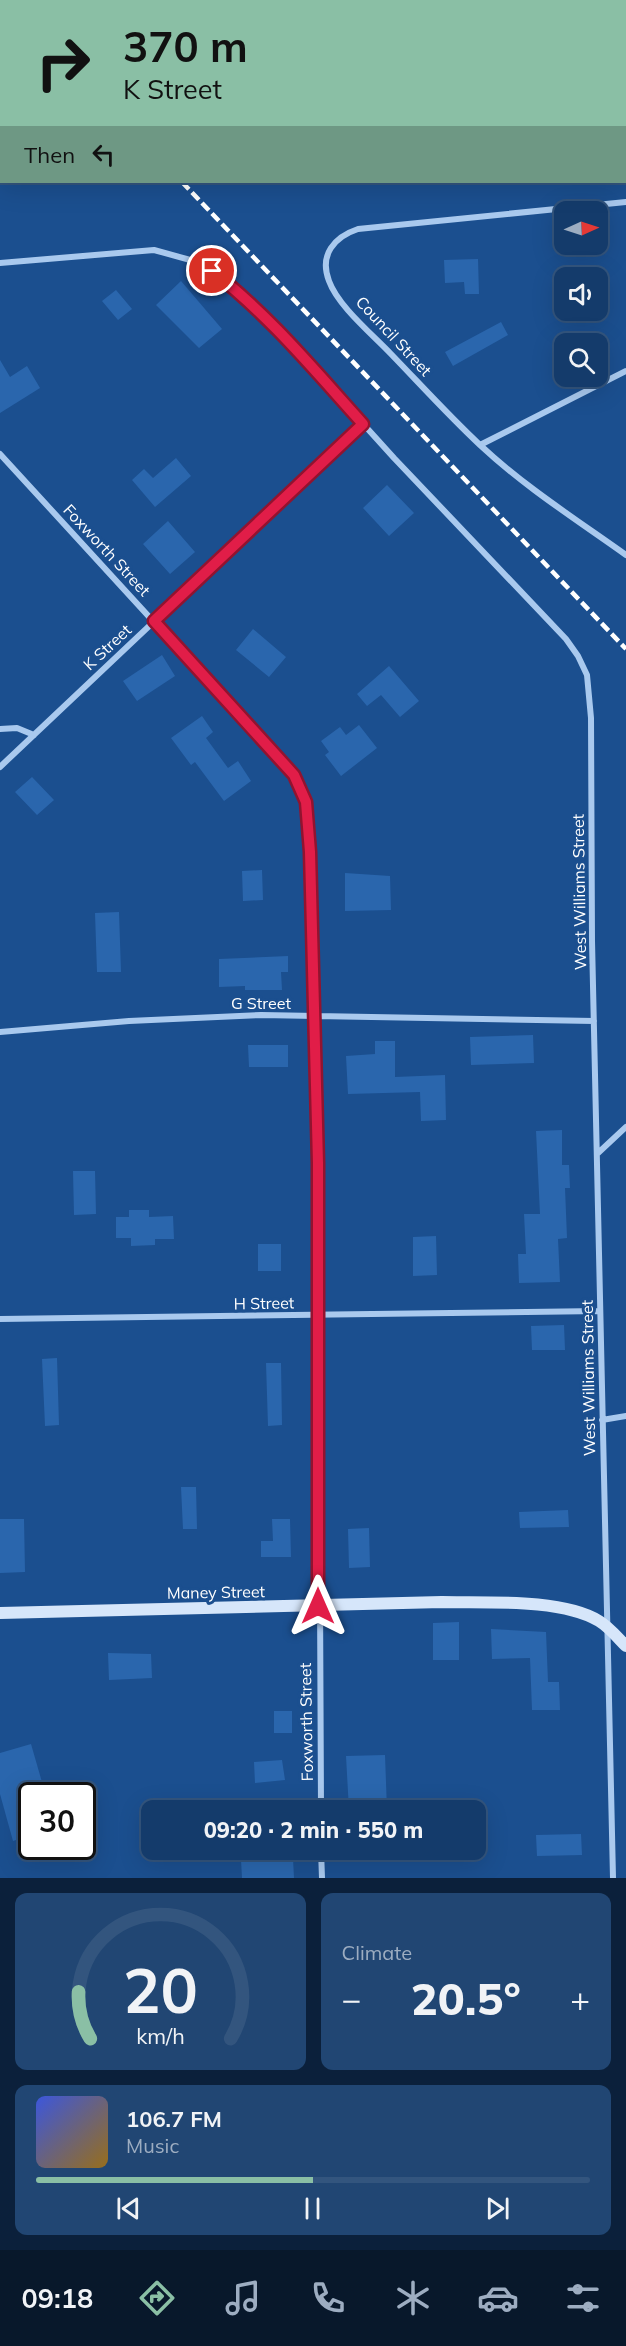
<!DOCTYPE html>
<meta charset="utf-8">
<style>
:root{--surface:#143b6b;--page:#214673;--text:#f1f3f6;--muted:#9dadc1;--line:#33557e;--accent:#8abfa5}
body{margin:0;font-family:Mulish,sans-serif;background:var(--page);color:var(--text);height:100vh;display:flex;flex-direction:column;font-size:22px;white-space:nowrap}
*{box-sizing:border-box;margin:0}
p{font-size:20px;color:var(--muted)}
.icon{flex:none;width:33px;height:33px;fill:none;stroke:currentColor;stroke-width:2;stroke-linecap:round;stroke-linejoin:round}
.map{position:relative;height:1878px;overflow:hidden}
.panel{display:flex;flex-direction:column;gap:15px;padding:15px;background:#0b203b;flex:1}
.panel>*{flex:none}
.guide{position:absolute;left:0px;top:0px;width:627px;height:183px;box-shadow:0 6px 24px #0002,0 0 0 2px var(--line);background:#8abfa5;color:#111;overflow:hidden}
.needle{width:39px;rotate:87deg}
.tools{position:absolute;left:554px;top:201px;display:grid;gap:12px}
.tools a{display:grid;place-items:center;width:54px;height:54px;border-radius:12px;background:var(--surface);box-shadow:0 6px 24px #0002,0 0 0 2px var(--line);font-size:30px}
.speed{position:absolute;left:18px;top:1782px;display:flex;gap:12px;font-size:30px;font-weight:700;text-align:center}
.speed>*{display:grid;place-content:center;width:78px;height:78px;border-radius:50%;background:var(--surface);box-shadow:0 6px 24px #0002,0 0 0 2px var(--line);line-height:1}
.speed .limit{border:3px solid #111;border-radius:9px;background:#fff;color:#111}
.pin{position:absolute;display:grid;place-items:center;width:51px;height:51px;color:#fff;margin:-26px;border:3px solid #fff;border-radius:50%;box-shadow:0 2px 6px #0007}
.me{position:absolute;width:66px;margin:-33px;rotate:0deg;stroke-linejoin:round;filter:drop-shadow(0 0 4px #0008)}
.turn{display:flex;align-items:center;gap:21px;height:126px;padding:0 24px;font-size:27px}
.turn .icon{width:78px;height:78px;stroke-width:2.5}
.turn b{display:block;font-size:42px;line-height:51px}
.then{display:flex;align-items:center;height:57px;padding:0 24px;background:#0003;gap:12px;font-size:22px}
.big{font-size:45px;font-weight:800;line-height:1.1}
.panel .widget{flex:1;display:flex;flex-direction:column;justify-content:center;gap:9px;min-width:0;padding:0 21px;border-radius:12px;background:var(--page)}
.panel .dial{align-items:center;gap:0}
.dial svg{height:156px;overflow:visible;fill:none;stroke:var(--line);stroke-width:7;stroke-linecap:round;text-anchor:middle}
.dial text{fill:var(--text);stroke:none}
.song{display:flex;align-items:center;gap:18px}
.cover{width:72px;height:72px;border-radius:9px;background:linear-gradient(135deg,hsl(230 70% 55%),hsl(40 70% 35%))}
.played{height:6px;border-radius:3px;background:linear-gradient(90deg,var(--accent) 50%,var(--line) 50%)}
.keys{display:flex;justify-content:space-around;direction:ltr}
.heat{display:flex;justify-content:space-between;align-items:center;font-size:33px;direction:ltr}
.panel .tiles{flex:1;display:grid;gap:15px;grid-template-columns:1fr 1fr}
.widget:last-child{grid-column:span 2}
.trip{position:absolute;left:141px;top:1800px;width:345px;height:60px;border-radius:12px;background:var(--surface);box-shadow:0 6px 24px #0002,0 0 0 2px var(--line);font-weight:800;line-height:60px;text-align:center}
.dock{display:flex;height:96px;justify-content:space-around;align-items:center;background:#08182b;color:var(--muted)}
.dock .icon{width:42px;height:42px}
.dock .current{color:var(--accent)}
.dock b{font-size:27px;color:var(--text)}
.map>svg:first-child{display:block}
</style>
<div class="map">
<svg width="626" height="1878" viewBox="0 0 626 1878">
<rect width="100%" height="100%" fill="#1b4f8f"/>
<path fill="#2a66ad" d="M478 259 479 294H465L464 282 445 283 444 260Z
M181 281 222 329 199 348 156 305Z
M116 290 132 309 118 320 102 301Z
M501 322 508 335 453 366 445 352Z
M0 360 10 377 27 366 40 388 0 413Z
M176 458 191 476 155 507 132 480 144 469 153 478Z
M387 485 414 513 389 536 363 508Z
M168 521 195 552 170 574 143 544Z
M253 629 286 657 269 677 236 650Z
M162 655 175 676 137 701 123 681Z
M389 666 419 701 400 717 381 695 367 706 357 694Z
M202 716 213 732 206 738 228 768 238 761 251 781 224 801 195 762 191 765 171 738Z
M359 725 377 748 341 776 325 755 329 752 321 741 340 727 346 735Z
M32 777 54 800 37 815 15 792Z
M262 870 263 900 243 901 242 871Z
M345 873 390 876 391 910 345 911Z
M119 912 121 972H97L95 913Z
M288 956V972H281L282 990H245V986L219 987V959Z
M533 1035 534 1063 471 1065 470 1037Z
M375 1041H395V1077L445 1075 446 1120 421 1121 420 1092 348 1094 346 1056 375 1054Z
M248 1045H288V1067H249Z
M562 1130V1165H569L570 1188H565L567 1238 558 1239 560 1282 519 1283 518 1254H526L524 1214H540L536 1131Z
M73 1171H95L96 1214 74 1215Z
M129 1210H149V1217L173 1216 174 1239H155V1245L131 1246V1238H116V1217H129Z
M436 1236 437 1275 413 1276V1237Z
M258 1244H281V1271H258Z
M564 1325 565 1350H532L531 1326Z
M57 1358 59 1425 45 1426 42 1359Z
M266 1363H281L282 1425 268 1426Z
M181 1487H196L197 1529H183Z
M568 1510 569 1527 520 1528 519 1512Z
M0 1519H24L25 1572 0 1573Z
M272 1519H290L291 1557H261V1541H273Z
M369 1528 370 1567 349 1568 348 1529Z
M459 1622V1660H433V1623Z
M491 1629 546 1632 548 1682H559L560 1710H532L530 1658 492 1659Z
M108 1653 151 1654 152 1678 109 1680Z
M274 1711H292V1733H274Z
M31 1744 46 1796H32V1835L13 1841 0 1794V1753Z
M385 1755 387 1810H349L346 1756Z
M282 1760 285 1780 255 1783 254 1762Z
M581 1834 582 1855 537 1856 536 1835Z
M293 1858 294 1878H242L241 1860Z"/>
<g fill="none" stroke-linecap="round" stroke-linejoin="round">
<path stroke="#a9c9ee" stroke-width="4.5" d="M547 0V2"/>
<path stroke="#a9c9ee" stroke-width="6" d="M217 0 219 2
M626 202 358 229C334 237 319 255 329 281 338 306 372 334 391 354 420 384 449 416 480 445 525 487 577 520 626 555
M0 263 154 250 194 261 212 271 243 294 271 322 394 458 566 639 578 656 587 675 591 718 592 941 613 1878
M480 445 626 371
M0 454 294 775 306 802 310 852 318 1163 321 1810
M0 729 17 728 34 735
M0 767 363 424
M0 1032 129 1021 261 1015 594 1021
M597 1154 626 1127
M0 1319 600 1311
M602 1420 626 1416
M321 1850 322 1878"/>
<path stroke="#d6e6fa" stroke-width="12" d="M0 1613 442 1602C484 1603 562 1598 599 1621 609 1627 618 1638 626 1646"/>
<path stroke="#fff" stroke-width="18" d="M0 168H2"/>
<path stroke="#fff" stroke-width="4.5" stroke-dasharray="10 4.5" stroke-linecap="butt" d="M11 0 13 2
M182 182 626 649"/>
</g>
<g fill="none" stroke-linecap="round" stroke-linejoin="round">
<g stroke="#92132f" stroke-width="15">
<path id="route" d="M212 271C269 315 315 371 363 424L154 621 294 775 306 802 310 852 318 1163V1606"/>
</g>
<use href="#route" stroke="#e11d48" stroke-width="10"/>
</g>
<g text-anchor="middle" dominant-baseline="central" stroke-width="6" stroke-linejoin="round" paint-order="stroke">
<g font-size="16" fill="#fff" stroke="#1b4f8f">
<text transform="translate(394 336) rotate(47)">Council Street</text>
<text transform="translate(107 550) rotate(47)">Foxworth Street</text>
<text transform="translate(107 647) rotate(-43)">K Street</text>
<text transform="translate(579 892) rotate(-91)">West Williams Street</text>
<text x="261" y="1003">G Street</text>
<text transform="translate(264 1303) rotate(-1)">H Street</text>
<text transform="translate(588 1378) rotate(-91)">West Williams Street</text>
<text transform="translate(216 1592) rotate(-1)">Maney Street</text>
<text transform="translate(306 1722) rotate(-91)">Foxworth Street</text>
</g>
</g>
</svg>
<div class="tools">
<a><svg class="needle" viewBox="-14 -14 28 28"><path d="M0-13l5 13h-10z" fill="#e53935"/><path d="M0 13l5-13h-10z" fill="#9dadc1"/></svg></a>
<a><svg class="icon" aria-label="sound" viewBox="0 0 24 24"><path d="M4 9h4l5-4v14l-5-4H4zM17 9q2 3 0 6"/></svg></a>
<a><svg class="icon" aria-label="search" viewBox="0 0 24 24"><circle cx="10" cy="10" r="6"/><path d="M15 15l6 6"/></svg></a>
</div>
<div class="speed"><div class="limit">30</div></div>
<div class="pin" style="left:212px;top:271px;background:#d93025"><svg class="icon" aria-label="arrive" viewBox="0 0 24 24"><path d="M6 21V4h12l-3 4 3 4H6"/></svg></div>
<svg class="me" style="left:318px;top:1606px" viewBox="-20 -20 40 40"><path d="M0-17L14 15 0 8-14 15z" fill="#e11d48" stroke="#fff" stroke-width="4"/></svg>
<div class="trip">09:20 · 2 min · 550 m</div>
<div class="guide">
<div class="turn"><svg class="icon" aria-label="right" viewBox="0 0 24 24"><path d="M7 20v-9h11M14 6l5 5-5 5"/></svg><div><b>370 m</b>K Street</div></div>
<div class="then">Then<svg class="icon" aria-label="left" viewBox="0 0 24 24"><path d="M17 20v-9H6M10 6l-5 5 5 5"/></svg></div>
</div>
</div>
<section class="panel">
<div class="tiles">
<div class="widget dial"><svg viewBox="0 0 100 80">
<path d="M14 69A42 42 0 1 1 86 69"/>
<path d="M14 69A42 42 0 0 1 8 45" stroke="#8abfa5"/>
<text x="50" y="56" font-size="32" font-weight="700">20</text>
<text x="50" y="72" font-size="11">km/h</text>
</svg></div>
<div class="widget"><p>Climate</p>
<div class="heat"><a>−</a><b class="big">20.5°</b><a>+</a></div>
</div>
<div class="widget">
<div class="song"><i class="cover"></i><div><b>106.7 FM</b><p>Music</p></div></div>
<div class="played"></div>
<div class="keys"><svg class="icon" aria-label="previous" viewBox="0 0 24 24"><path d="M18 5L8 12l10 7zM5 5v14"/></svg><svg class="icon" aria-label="pause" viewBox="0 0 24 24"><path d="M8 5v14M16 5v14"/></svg><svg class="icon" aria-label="next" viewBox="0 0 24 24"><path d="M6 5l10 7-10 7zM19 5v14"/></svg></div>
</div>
</div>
</section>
<nav class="dock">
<b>09:18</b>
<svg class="icon current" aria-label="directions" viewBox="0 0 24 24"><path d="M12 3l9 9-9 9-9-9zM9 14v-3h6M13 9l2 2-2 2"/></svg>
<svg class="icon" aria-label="music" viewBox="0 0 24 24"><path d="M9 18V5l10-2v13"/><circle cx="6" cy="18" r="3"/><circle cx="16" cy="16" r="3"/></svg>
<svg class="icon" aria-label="phone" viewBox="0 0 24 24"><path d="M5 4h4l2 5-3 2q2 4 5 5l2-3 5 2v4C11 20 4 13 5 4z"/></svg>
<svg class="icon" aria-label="climate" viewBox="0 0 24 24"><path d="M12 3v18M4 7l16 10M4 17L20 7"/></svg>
<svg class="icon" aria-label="car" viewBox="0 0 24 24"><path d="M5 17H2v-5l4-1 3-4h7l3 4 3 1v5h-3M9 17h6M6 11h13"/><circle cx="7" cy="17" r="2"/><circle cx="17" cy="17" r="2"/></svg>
<svg class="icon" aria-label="filters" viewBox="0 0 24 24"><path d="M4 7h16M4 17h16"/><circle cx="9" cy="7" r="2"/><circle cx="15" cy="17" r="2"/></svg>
</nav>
